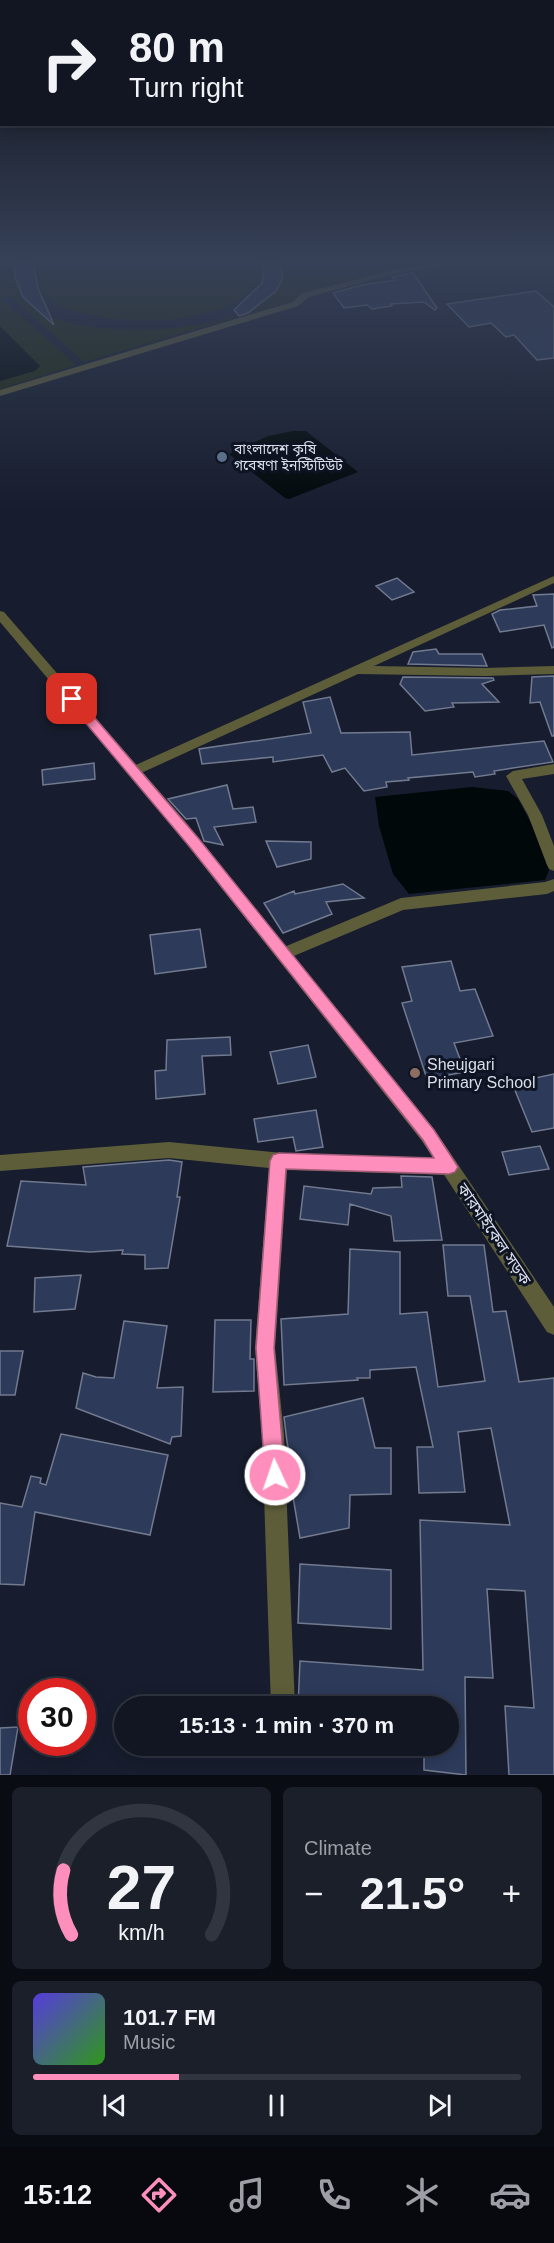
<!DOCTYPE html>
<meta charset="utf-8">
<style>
:root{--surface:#111622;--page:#1a1f2a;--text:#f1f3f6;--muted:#9c9fa5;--line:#303540;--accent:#fe8ebc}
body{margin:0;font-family:Helvetica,"Noto Sans Bengali",sans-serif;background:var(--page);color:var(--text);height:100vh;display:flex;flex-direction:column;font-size:22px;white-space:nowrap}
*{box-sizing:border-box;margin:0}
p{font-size:20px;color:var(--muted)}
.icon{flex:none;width:33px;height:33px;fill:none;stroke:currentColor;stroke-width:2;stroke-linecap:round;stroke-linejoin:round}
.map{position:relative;height:1775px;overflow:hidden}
.panel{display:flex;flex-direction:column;gap:12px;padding:12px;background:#090c13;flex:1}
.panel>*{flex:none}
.top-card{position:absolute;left:0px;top:0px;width:555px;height:126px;box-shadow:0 3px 15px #0003,0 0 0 2px var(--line);background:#111622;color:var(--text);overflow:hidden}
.speed{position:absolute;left:18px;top:1678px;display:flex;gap:12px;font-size:30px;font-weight:700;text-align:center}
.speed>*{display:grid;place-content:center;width:78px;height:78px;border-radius:50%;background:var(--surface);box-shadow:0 3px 15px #0003,0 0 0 2px var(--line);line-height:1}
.speed .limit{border:9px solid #d22;background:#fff;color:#111}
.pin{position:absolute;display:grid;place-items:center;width:51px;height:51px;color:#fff;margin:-26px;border-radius:12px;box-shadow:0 3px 9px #0006}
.me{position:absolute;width:66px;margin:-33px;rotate:357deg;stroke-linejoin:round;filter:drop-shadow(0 0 4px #0008)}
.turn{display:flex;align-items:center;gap:21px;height:126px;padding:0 30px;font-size:27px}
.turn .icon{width:78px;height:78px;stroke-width:2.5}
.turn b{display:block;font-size:42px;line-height:51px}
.big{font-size:45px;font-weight:600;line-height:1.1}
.panel .card{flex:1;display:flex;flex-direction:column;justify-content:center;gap:9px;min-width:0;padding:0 21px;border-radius:9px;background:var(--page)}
.panel .dial{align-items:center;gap:0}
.dial svg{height:156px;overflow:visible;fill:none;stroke:var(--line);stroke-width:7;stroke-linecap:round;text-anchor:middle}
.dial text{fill:var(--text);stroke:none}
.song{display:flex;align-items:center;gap:18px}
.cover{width:72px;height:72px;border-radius:9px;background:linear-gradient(135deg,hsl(250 70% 55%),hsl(110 70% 35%))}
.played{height:6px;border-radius:3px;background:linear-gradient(90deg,var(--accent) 30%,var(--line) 30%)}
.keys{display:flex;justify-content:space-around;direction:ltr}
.heat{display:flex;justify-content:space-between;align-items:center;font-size:33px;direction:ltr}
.panel .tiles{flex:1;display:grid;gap:12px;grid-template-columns:1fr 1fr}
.card:last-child{grid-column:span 2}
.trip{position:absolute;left:114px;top:1696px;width:345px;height:60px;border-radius:30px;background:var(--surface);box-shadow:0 3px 15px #0003,0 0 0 2px var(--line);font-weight:600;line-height:60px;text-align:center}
.tab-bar{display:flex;height:96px;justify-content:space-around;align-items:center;background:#07090e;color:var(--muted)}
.tab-bar .icon{width:42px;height:42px}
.tab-bar .selected{color:var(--accent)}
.tab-bar b{font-size:27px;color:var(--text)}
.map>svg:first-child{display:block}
</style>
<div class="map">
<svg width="554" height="1775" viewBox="0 0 554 1775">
<rect width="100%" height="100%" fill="#171d2e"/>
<path fill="#202c10" d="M0 263H15C15 274 16 288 24 298 57 342 198 334 243 312 257 305 270 290 282 280L283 274 279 263H371L389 272 302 294 292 301 84 362 12 298 0 300V285L3 284 0 278Z
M35 263H258L261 275C243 331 90 330 49 300 38 292 36 276 35 263Z
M3 300 76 365 0 389V301Z"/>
<path fill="#000809" d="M0 326 40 366 35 371 0 381Z
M293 431H306L358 472 289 499 285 498 229 454 268 436Z
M472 787 508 791 518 799 544 847 550 868 545 880 409 894 393 874 379 826 375 797Z"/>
<path fill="#2d3a5a" stroke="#727a8f" stroke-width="1.5" d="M15 263H33L38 288 54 325 23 297 15 277Z
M261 263H280L283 274 282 280 276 291 248 313 239 316 234 310 262 283 264 273Z
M413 273 437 308 435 310 424 302 391 304 392 306 372 309 367 305 344 308 333 293 362 285 396 280 392 277Z
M536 291 554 307V358L537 360 514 335 506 337 491 323 469 327 447 304Z
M397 578 414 592 392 600 376 586Z
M554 594V647L552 648 544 625 500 632 492 614 500 610 537 606 533 595Z
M436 649 439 654H482L487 666 408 664 413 652Z
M554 676V736H552L540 702 530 703 532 677Z
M403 677 493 678 494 680 482 684 499 702 452 703 454 707 425 711 400 684Z
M330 697 341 733 410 732 412 755 544 741 553 762 494 771 495 774 475 777 473 772 408 778 409 780 386 782 387 787 364 791 345 768 332 772 323 755 273 762V757L202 764 199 749 311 733 303 702Z
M94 763 95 779 43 785 42 770Z
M227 785 233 809 253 807 256 822 214 827 223 845 204 841 196 818 186 819 168 799Z
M266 841 311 842V859L277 867Z
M343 884 364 898 326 902 332 914 283 933 264 903 294 891 295 894Z
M200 929 206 967 155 974 150 935Z
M451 961 460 991 475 989 493 1036 454 1043 465 1072 427 1079 402 1003 412 1001 402 967Z
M230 1037 231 1055 202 1056 205 1094 156 1099 155 1071 166 1070 167 1040Z
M308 1045 316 1077 278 1084 270 1052Z
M554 1074V1128L532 1132 512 1083Z
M316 1110 323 1147 296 1151 293 1137 258 1142 254 1119Z
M540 1146 549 1169 509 1175 502 1152Z
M169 1160 182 1162 177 1197H180L168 1268 145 1269V1255L122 1254 123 1250 90 1252 7 1246 21 1181 86 1185 83 1167Z
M401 1176 432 1177 442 1240 394 1241 391 1216 350 1204 348 1225 300 1219 304 1186 371 1194 373 1188 402 1187Z
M443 1245H484L493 1312 506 1311 519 1382 554 1378V1775H509L505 1706 534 1708 525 1591 487 1589 493 1678 465 1677 466 1775 424 1770V1746H448V1707H298L300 1661 423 1670 420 1520 510 1525 491 1428 458 1432 465 1492 419 1493 417 1447H433L416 1367 370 1370V1378H357L358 1380 284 1385 281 1319 348 1314 350 1249 400 1252V1314L427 1312 438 1387 485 1381 470 1296H448Z
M81 1275 75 1309 34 1312 35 1278Z
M215 1320H251L250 1359H254V1391L213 1392Z
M124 1321 167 1326 157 1388 183 1387 181 1436 172 1437 170 1444 76 1408 83 1373 96 1377 114 1378Z
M0 1351H23L15 1395H0Z
M363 1398 375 1448H391V1494L350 1495 349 1528 300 1538 291 1485 295 1484 287 1442 284 1417Z
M61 1434 168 1455 150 1535 35 1512 24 1585 0 1584V1503L22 1507 31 1476 41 1478 40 1483 46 1485Z
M300 1564 391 1570V1629L298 1623Z
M18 1727 10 1775H0V1728Z"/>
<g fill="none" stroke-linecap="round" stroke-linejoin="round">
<path fill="#5d5d39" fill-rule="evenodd" d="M441 263H459L394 274 309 297 298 306 0 396V390L292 302 303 293 394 270Z
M554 576V583L374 666 485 668 554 666V674L485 676 358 674 139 774H129L127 771 129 768Z
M554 764V774L522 779 542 815 554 846V871L549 869 547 865 528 815 506 776 513 771Z
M554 879V891L547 894 403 910 289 958 283 960 277 958 275 954 277 950 401 898 545 882Z
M169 1142 304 1155 449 1159 455 1161 458 1167 455 1173 449 1175 287 1170 275 1348 284 1434 295 1707H271L262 1434 255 1348 269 1168 169 1158 0 1171V1155Z"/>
<path fill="#5d5d39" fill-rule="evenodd" d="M0 611 4 612 184 820 434 1129 554 1307V1335L547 1332 422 1141 174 828 0 622Z"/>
</g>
<linearGradient id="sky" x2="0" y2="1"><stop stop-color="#0d1019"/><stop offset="0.51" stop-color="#364057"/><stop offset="1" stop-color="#364057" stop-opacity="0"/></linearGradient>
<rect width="554" height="511" fill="url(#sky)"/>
<path fill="#fe8ebc" stroke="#a55c7a" stroke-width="1.5" d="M72 695 76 696 199 839 434 1130 458 1167 455 1172 449 1174 286 1169 274 1348 285 1475 282 1482 275 1485 268 1482 265 1475 256 1348 270 1161 273 1155 279 1153 434 1158 423 1140 189 846 68 702 66 699Z"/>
<circle fill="#5c6f8a" stroke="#0e1424" stroke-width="2" cx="222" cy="457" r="6"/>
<circle fill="#8d6e63" stroke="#0e1424" stroke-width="2" cx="415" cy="1073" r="6"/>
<g text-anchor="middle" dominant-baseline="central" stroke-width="6" stroke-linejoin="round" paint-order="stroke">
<g font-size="14" fill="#dadfea" stroke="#0e1424" text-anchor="start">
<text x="234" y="449">বাংলাদেশ কৃষি<tspan x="234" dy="16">গবেষণা ইনস্টিটিউট</tspan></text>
</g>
<g font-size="16" fill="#dadfea" stroke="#0e1424" text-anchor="start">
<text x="427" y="1064">Sheujgari<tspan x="427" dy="18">Primary School</tspan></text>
</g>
<g font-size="16" fill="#dadfea" stroke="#0e1424">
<text transform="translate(494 1234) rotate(56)">কারমাইকেল সড়ক</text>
</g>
</g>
</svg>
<div class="speed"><div class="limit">30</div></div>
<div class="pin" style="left:72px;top:699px;background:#d93025"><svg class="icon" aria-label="arrive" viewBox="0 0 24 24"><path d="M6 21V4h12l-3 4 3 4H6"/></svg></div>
<svg class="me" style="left:275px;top:1475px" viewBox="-20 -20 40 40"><circle r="17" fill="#fe8ebc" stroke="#fff" stroke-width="3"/><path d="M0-11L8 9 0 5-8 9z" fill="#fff"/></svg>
<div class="trip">15:13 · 1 min · 370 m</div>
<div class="top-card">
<div class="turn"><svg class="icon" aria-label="right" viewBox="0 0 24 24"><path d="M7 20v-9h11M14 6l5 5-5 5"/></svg><div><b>80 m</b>Turn right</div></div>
</div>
</div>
<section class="panel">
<div class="tiles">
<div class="card dial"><svg viewBox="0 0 100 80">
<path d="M14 69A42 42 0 1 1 86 69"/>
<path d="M14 69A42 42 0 0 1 10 36" stroke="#fe8ebc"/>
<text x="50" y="56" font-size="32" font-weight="700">27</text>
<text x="50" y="72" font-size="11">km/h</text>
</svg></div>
<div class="card"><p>Climate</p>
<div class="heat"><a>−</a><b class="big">21.5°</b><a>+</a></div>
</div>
<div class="card">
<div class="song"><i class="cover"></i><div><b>101.7 FM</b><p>Music</p></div></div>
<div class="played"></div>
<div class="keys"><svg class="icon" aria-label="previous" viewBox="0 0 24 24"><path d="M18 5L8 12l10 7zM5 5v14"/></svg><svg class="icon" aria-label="pause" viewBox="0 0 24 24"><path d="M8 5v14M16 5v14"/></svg><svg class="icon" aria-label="next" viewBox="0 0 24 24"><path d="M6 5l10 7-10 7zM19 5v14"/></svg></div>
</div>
</div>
</section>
<nav class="tab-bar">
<b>15:12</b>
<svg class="icon selected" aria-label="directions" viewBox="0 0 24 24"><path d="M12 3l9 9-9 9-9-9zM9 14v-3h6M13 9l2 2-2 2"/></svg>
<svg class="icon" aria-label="music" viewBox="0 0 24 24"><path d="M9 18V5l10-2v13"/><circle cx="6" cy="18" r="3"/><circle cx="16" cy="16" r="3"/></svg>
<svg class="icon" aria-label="phone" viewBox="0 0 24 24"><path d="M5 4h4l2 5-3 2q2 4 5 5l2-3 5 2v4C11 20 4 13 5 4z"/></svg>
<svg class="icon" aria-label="climate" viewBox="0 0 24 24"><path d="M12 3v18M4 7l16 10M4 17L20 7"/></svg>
<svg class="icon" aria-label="car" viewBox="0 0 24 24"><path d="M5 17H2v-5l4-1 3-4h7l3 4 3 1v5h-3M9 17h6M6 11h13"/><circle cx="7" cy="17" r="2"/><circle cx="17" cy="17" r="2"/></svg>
</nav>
